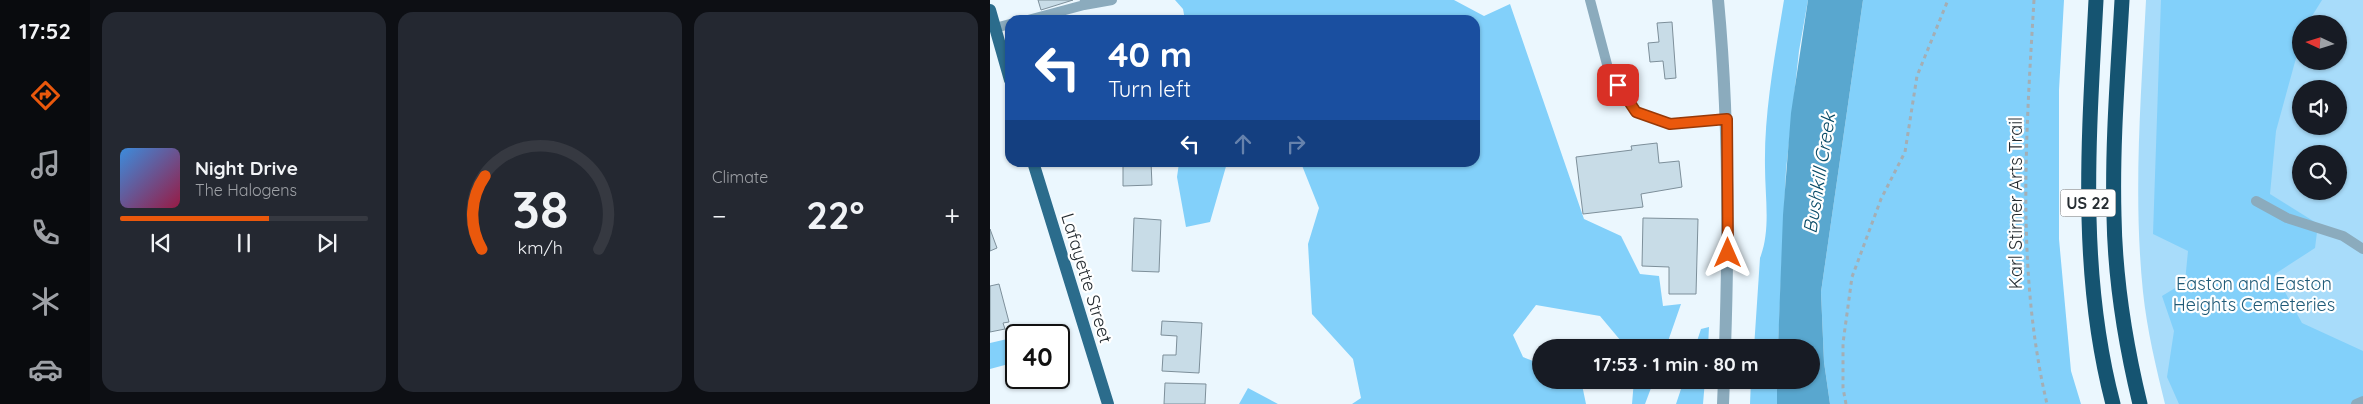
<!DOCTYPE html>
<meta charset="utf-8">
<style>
:root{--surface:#171b24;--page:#242831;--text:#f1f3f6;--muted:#9ea1a6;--line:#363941;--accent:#ea580c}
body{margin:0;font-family:Quicksand,sans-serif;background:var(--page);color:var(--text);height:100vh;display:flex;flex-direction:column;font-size:19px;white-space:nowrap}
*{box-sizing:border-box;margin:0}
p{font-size:16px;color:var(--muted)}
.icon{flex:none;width:28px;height:28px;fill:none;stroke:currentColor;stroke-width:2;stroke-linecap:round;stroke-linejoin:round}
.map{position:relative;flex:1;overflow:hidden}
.drawer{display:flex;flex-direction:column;gap:12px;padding:12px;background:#0d0f14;width:900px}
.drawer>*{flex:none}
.guide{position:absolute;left:15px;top:15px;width:475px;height:152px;border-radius:15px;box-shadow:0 1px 4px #0004;background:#1a4fa0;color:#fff;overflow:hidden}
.needle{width:32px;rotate:274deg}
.controls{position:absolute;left:1302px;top:15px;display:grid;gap:10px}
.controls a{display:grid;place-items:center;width:55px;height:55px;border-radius:50%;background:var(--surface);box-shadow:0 1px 4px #0004;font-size:25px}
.speed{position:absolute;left:15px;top:324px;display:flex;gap:10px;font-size:25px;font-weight:700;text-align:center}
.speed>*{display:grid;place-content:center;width:65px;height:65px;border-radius:50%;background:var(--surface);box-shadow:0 1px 4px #0004;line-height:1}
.speed .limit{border:2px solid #111;border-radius:8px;background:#fff;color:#111}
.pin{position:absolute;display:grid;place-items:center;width:42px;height:42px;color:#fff;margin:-21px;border-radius:10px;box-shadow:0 2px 8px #0006}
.me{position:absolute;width:55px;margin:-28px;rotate:0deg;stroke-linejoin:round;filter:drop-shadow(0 0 4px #0008)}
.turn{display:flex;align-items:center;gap:18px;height:105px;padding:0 20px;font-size:22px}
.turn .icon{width:65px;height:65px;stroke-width:2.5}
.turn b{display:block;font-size:35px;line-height:42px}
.lanes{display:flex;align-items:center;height:48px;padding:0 20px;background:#0003;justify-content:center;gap:25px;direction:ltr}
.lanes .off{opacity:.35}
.big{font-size:38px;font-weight:800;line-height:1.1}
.drawer .tile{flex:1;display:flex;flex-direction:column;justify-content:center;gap:8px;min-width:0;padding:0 18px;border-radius:15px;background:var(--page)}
.drawer .dial{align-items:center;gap:0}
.dial svg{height:130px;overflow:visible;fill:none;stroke:var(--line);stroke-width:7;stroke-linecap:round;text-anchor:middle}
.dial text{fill:var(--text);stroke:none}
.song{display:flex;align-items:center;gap:15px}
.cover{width:60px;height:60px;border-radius:8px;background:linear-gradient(135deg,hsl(210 70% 55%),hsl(340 70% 35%))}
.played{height:5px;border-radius:2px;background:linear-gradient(90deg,var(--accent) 60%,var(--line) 60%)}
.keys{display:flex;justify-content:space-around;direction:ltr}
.heat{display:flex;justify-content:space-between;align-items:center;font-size:28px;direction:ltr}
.drawer .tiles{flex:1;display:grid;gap:12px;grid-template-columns:repeat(3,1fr)}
.trip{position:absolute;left:542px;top:339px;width:288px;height:50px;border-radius:25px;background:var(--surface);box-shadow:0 1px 4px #0004;font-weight:800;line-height:50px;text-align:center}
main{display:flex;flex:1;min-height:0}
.dock{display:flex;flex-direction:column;width:90px;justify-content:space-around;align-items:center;background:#090b0e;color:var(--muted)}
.dock .icon{width:35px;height:35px}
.dock .on{color:var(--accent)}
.dock b{font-size:22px;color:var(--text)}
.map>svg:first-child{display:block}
</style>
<main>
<nav class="dock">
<b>17:52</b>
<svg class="icon on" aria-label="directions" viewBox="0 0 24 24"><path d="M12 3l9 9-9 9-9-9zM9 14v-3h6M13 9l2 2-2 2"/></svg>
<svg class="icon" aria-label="music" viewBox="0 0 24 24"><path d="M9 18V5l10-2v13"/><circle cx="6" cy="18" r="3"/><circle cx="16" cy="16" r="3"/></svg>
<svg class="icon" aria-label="phone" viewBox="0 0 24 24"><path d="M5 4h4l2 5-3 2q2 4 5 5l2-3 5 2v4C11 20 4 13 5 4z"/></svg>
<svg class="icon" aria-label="climate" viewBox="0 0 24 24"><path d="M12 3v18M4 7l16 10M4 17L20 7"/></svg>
<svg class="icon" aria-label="car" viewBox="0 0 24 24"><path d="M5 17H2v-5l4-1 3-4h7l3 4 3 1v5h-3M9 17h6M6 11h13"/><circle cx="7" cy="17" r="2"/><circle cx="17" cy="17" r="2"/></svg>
</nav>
<section class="drawer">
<div class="tiles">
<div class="tile">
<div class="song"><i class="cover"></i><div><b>Night Drive</b><p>The Halogens</p></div></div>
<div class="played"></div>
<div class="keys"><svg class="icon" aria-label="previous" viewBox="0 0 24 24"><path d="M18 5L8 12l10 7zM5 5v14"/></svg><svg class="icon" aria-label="pause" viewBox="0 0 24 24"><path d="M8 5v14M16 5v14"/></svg><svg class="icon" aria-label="next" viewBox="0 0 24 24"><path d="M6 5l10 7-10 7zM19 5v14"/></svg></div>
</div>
<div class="tile dial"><svg viewBox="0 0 100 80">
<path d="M14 69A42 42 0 1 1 86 69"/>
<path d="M14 69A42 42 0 0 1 16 24" stroke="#ea580c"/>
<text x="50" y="56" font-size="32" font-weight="700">38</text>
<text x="50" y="72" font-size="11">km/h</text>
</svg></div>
<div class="tile"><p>Climate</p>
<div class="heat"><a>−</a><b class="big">22°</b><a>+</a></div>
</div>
</div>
</section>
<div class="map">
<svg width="1373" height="404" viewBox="0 0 1373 404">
<rect width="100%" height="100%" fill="#ebf7fe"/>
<path fill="#a8dcfa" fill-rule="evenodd" d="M1156 0H1373V404H1175C1166 367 1157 330 1153 292 1143 195 1151 97 1156 0ZM1311 24H1349V61H1311ZM1311 89H1349V126H1311ZM1311 154H1349V191H1311Z"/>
<path fill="#82d0fa" d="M185 0H464L494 16 520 4 594 219 631 236 650 274 669 276 673 306 691 304 676 347H636L610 316 546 305 523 335 533 357 551 364V380H591L596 404H362L371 398 363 359 322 314 318 244 329 208 311 163 485 162V20H195L193 9Z
M794 0H818L809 51 796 170 788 347 764 348 770 258C781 230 775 197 775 167 774 112 785 55 794 0Z
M873 0H1074L1069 90V239L1081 371 1091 404H840L834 362 831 292Z
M1171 0H1332L1317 24H1311V40L1286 131 1280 194 1328 224 1325 248 1285 274 1312 323 1373 351V404H1189L1177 377 1184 331 1172 296 1195 282 1198 251 1163 234Z
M189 163H237L220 222 196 227 187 177Z
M67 327 73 344 69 346V335H34Z
M719 327 718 347H705L711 329Z
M26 337V362L0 369V343Z
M644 380H664L655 404H642Z
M694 380H715L713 404H686Z
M761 380H787V404H760Z
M258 388 288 404H249Z"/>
<path fill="#59a7cf" d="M818 0H873L831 292 834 362 840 404H787V380H821V348L788 347 793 215 801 113Z"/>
<path fill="#c8dce7" stroke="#7d8f9a" d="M48 0H83L51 10Z
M682 22 686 78 675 79 673 61 660 62 658 43 669 42 667 23Z
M667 143 669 163 689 161 692 187 651 194 653 207 593 214 586 157 642 150 641 146Z
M124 162H161L162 185 133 186V166H124Z
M144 218 171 220 169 272 142 271Z
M653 218 708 219 706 294H679V267L652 266Z
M0 229 7 248 0 251Z
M9 284 19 322 13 323 15 329 0 332V286Z
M172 321 212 323 209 373 172 371 173 355H186L187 336 171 335Z
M175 383 216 384 215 404H174Z"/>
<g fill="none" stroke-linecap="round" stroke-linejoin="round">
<path stroke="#a4aeb4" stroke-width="3" stroke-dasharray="4 4" stroke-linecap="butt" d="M1044 0C1036 134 1026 272 1057 404
M856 404 853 388V343L862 277 891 199 915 152 927 76 958 0"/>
<path stroke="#8babbd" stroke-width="10" d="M600 0 619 72 647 112 680 124 737 119
M94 5 122 0
M38 20 94 5 95 0
M5 28 20 24
M1266 201 1297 218 1353 236 1373 249
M1366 404 1373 401"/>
<path stroke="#8babbd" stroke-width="12" d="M728 0C739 116 739 231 735 348
M733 404 734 380"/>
<path stroke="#2b6c8c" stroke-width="12" d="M0 10 20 80
M43 162 118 404"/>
<path stroke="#155471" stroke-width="15" d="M1106 0C1099 135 1088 271 1123 404
M1132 0C1128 72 1122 144 1124 216 1125 280 1135 342 1150 404"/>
</g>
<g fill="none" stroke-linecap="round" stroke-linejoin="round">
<g stroke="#983908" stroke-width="12">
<path id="route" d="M628 85 646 112 680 124 737 119 738 253"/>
</g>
<use href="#route" stroke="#ea580c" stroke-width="9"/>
</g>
<g text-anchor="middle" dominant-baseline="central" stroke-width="4.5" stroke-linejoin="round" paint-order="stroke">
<rect fill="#fff" stroke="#676c70" stroke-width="1" x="1070.5" y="189.5" width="55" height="27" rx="4"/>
<g font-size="16" font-weight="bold" fill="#262d32">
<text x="1098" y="203">US 22</text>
</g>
<g font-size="18" fill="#262d32" stroke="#fff">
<text transform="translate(1025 203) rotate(-90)">Karl Stirner Arts Trail</text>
<text transform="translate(97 278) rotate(73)">Lafayette Street</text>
</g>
<g font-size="18" fill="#205b78" stroke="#fff">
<text x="1264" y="283">Easton and Easton<tspan x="1264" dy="21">Heights Cemeteries</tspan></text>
</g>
<g font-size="19" font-style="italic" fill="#094b67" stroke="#fff">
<text transform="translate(829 173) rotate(-81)">Bushkill Creek</text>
</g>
</g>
</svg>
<div class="controls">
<a><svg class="needle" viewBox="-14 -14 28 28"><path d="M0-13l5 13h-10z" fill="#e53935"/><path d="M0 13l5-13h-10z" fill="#9ea1a6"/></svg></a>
<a><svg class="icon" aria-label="sound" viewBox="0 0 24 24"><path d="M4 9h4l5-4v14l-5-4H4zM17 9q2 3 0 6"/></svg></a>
<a><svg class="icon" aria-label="search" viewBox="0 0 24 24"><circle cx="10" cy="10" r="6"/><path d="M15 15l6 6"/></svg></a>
</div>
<div class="speed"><div class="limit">40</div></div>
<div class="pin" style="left:628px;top:85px;background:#d93025"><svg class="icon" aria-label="arrive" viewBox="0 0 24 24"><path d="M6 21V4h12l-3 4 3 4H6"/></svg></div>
<svg class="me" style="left:738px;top:253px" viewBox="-20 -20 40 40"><path d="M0-17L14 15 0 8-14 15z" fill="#ea580c" stroke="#fff" stroke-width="4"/></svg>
<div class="trip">17:53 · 1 min · 80 m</div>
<div class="guide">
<div class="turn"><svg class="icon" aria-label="left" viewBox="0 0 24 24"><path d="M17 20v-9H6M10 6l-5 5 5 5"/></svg><div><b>40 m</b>Turn left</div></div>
<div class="lanes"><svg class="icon" aria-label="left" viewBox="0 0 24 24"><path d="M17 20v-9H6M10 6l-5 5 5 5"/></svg><svg class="icon off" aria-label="ahead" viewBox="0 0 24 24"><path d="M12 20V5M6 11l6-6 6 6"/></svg><svg class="icon off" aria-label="right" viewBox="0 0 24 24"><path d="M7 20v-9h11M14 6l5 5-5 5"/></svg></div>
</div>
</div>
</main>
